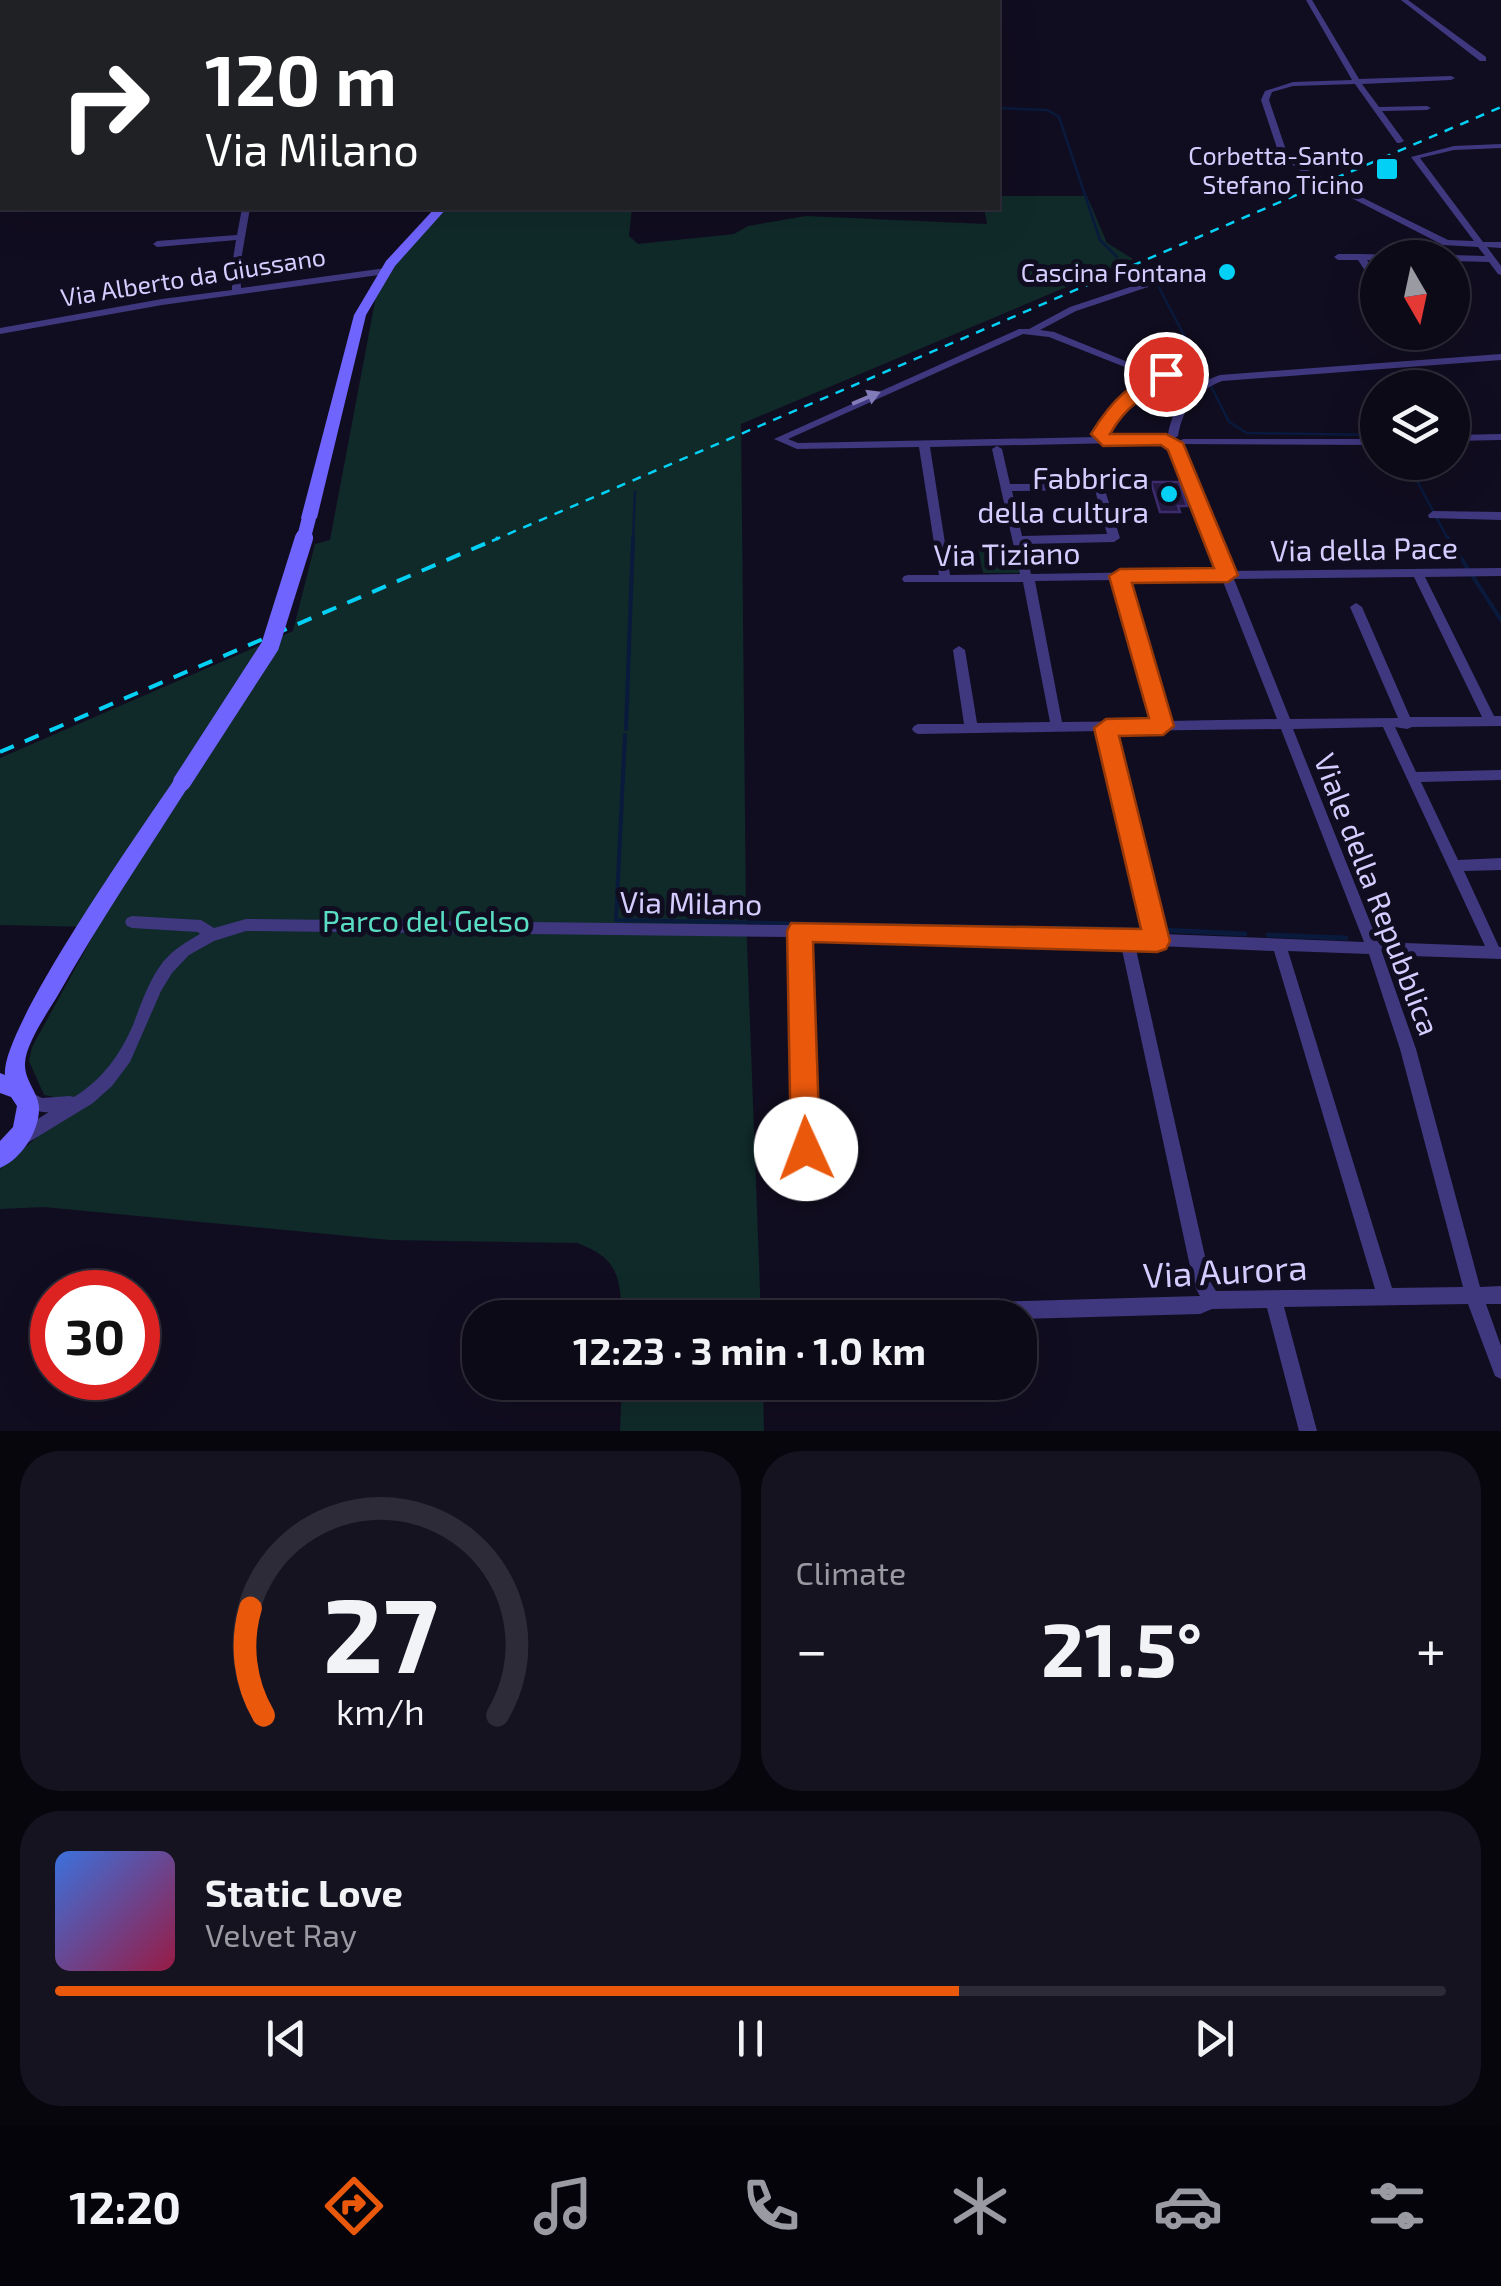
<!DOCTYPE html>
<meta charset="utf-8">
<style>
:root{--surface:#0d0a18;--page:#161321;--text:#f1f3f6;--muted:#9a9aa2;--line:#2d2b37;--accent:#ea580c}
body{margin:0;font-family:"Exo 2",sans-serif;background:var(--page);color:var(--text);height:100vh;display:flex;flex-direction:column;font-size:38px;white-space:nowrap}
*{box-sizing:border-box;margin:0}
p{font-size:32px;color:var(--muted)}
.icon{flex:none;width:55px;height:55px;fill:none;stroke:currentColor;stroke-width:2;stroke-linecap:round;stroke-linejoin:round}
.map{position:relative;height:1431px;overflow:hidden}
.sheet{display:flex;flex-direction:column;gap:20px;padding:20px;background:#07060d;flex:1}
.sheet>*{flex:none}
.banner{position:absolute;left:0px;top:0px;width:1000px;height:210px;box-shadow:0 10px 40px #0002,0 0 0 2px var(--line);background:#202124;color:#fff;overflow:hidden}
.needle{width:65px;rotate:171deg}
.buttons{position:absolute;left:1360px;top:240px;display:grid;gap:20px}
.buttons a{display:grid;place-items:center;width:110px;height:110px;border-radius:50%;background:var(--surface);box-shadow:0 10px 40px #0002,0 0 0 2px var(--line);font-size:50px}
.speed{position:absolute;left:30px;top:1270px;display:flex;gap:20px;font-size:50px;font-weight:700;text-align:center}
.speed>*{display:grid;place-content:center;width:130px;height:130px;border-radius:50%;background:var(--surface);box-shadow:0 10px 40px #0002,0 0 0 2px var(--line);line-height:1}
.speed .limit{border:15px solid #d22;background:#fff;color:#111}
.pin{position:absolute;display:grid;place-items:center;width:85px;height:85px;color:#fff;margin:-42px;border:5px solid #fff;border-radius:50%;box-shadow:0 2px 10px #0007}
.me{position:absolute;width:110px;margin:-55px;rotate:358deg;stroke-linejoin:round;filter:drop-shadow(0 0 8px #0008)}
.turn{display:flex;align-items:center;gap:35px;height:210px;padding:0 40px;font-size:45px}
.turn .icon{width:130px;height:130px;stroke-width:2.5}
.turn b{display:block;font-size:70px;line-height:85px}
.big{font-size:75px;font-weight:700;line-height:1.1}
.sheet .card{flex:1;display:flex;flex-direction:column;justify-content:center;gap:15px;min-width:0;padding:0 35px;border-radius:40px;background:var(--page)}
.sheet .dial{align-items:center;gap:0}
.dial svg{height:260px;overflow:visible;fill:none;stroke:var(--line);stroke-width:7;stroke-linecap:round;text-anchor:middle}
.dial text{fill:var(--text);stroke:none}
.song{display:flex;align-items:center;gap:30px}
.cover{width:120px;height:120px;border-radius:15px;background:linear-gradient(135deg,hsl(220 70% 55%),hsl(340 70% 35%))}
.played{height:10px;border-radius:5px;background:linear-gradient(90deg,var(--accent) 65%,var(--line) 65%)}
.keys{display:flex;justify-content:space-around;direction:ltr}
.heat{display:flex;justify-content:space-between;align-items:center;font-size:55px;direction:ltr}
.sheet .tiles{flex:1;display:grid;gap:20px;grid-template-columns:1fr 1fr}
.card:last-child{grid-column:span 2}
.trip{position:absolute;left:462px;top:1300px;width:575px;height:100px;border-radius:40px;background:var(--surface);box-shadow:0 10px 40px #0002,0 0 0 2px var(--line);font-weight:700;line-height:100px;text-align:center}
.dock{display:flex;height:160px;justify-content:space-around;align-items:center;background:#05040a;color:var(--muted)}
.dock .icon{width:70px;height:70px}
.dock .on{color:var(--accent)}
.dock b{font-size:45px;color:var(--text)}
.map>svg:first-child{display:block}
</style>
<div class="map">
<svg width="1501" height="1431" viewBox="0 0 1501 1431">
<rect width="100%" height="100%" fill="#110d20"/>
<path fill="#102a2a" d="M998 196H1087L1107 243 1133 259 741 424 746 917 761 1317H622C620 1276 618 1258 577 1243L390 1240 44 1207 0 1209V1169L36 1138 54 1097 44 1095 29 1061 32 1047 98 927 0 925V758L293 631 315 544 330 540 376 296 396 262 445 208H632L629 236 638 244 734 234 748 226 806 216 987 224 984 208H998Z
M1014 547 1020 573H983L978 548Z
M622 1383H763L764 1431H620Z"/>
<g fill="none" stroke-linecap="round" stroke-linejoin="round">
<path stroke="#091a3d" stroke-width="2.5" d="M998 108 1047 110 1059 117 1100 240 1117 257
M1142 273 1156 282 1205 375
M1211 386 1229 422 1247 433 1376 435
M1407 462 1449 541
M633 541 635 492"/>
<path stroke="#091a3d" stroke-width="4" d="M1448 538 1501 620
M626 729 633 538
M625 735 616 920 1150 930
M1163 930 1177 931"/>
<path stroke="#091a3d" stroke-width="5" d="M1053 928 1150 930
M1163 930 1245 934
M1268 935 1346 938"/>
</g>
<path fill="#231941" stroke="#3c2b6d" stroke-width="2.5" d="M1151 482H1179L1187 506H1178L1180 512H1160Z"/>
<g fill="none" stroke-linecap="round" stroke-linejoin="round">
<path stroke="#2e2a41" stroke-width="8" stroke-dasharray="8 4" stroke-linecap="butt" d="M1306 173 1338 189"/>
<path fill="#3f387f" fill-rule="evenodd" d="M359 0H365V2H359Z
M411 0H417V2H411Z
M432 0H438L439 2H433Z
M485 0H491V2H485Z
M1306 0H1312L1359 79 1451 76 1455 78 1451 80 1362 84 1379 107 1427 106 1431 108 1427 110 1382 111 1404 141 1400 143H1397L1355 84 1293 86 1272 92 1269 100 1287 153 1309 171V175H1306L1279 154 1261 100 1265 91 1293 82 1352 80Z
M1401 0H1408L1486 57V61H1480Z
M1501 144V148L1454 150 1420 158 1483 242H1501V248L1487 247 1501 266V275L1498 274 1489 262 1452 261V258H1448L1452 255 1485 256 1478 247 1443 245 1334 189 1341 187 1448 240 1474 241 1411 157 1454 146Z
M242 208H250L240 266 241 288 386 268 390 271 386 274 162 305 0 334V328L162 299 232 290V266L236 240 157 247 153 244 157 241 237 235Z
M1361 254 1397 255 1401 258H1378V260H1367L1378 276V287L1375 286 1358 260H1338L1334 257 1338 254Z
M1145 282 1148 283V287L1076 311 1040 330 1054 332 1140 367 1165 369 1172 379C1160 389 1159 383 1149 388 1142 391 1113 422 1105 430L1107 437 1168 434C1174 403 1190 385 1220 375L1501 354V360L1222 381C1195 392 1183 408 1178 436L1171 440 1173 445H1180L1181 447 1231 571 1501 568V576L1425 577 1494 716H1501V726L1412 727 1407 729 1395 727 1416 772 1501 770V780L1421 782 1458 860 1501 858V870L1464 871 1499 947H1501V959L1383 955 1416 1049 1480 1287 1501 1286V1304H1486L1501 1346V1379L1495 1376 1468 1304 1284 1307 1317 1431H1299L1267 1308 1212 1309 1200 1314 1020 1319 947 1318 944 1312 947 1306 953 1303 1200 1296 1194 1285 1121 945 979 939 807 937 815 1184 813 1190 807 1192 801 1190 799 1184 793 937 246 931 214 941 189 955 172 973 161 991 130 1062 112 1086 93 1103 29 1142 23 1145 17 1142 15 1137 17 1132 49 1112C39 1113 25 1108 20 1098L22 1093 28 1091 42 1098 70 1096 74 1097C102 1080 120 1055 133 1025 141 1004 149 980 163 962 174 949 186 942 200 934L198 932 132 928 127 926 125 922 127 918 132 916 201 920 214 928 246 919 979 927 1148 933 1100 731 918 734 914 732 912 729 914 726 918 724H964L953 650 959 646 965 650 977 723 1050 722 1023 582H904L902 579 904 576 908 575H939L919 447 797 449 774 439 1019 329H1029L1070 307ZM1023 334 1049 337 1135 371 1132 375 1141 384 1096 427 1095 429 1097 437 798 443 788 439ZM1145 372 1159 374 1162 378C1154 383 1148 382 1142 375ZM1162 442 1164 446H1171L1219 571 1031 574 1024 544 1114 542 1120 538 1103 484H1010L1002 449 997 446 992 449 1020 574 950 575 930 447ZM1095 490 1107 534 1022 536 1012 491ZM1414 577 1482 717H1410L1362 607 1356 603 1350 607 1398 718 1290 719 1234 579ZM1222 579 1277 719 1168 721 1127 580ZM1116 580 1155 721 1062 722 1035 581ZM1383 727 1485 946 1378 942 1293 729ZM1281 729 1364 942 1162 934 1113 731ZM1135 945 1274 951 1375 1289 1216 1291 1211 1283ZM1288 951 1369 954 1400 1049 1463 1287 1392 1288Z
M1501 434V440L1452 441V435Z
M1183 439H1378V445L1179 444 1178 442Z
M1433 511 1501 512V520L1429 518 1428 515Z"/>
<path fill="#7064fe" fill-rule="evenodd" d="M435 208H447L395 266 366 315 317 518 309 523 304 522 301 518 354 315 386 261Z
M182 775 188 777 191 782 188 787C144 856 98 924 58 995 48 1012 26 1043 25 1063 24 1080 38 1092 39 1107 40 1130 22 1159 0 1168V1141L13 1127 17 1106 11 1097 0 1093V1073L5 1075C0 1029 143 826 176 777Z"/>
<path fill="#c755fe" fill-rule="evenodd" d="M2 119V127L0 128V120Z"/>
<path stroke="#02d1f5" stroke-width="2.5" stroke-dasharray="9 8" stroke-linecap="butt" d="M492 541 1501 107"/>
<path stroke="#02d1f5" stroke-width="4" stroke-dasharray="15 12" stroke-linecap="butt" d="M0 752 498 538"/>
<path stroke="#7064fe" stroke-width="14" d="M303 541 309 518"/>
<path stroke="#7064fe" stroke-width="18" d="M182 782 270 646 304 538"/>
</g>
<defs><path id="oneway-solid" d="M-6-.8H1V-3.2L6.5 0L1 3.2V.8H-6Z" transform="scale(2.5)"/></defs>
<use fill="#827bb9" href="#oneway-solid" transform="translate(866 398) rotate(-23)"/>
<path fill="#ea580c" stroke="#983908" stroke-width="2.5" d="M1159 370H1172V386C1144 392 1124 409 1110 434H1166L1183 443 1238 575 1228 582 1132 583 1174 726 1163 735 1119 736 1170 941 1166 949 1157 952 813 942 820 1149 816 1159 806 1163 795 1159 791 1149 787 931 791 923 1141 929 1094 728 1106 719 1149 718 1109 576 1120 569 1214 568 1168 450 1161 445 1103 446 1091 434C1105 411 1128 380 1157 377Z"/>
<g fill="#02d1f5" stroke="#110d20" stroke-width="4">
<rect x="1375" y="157" width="24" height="24" rx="5"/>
<circle cx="1227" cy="272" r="10"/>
<circle cx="1169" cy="494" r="10"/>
</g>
<g text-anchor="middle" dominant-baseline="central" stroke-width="10" stroke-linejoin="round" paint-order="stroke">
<g font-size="25" fill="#d5cdff" stroke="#110d20" text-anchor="end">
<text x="1364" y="155">Corbetta-Santo<tspan x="1364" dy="29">Stefano Ticino</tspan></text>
<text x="1207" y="272">Cascina Fontana</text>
</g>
<g font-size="25" fill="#d5cdff" stroke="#110d20">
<text transform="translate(193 276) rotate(-9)">Via Alberto da Giussano</text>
</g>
<g font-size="30" fill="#d5cdff" stroke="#110d20" text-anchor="end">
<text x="1149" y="477">Fabbrica<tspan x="1149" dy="34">della cultura</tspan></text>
</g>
<g font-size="30" fill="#d5cdff" stroke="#110d20">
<text transform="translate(1364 548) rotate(-1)">Via della Pace</text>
<text transform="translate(1007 553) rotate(-1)">Via Tiziano</text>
<text transform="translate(1378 894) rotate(69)">Viale della Repubblica</text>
<text transform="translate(691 902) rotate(1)">Via Milano</text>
</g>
<g font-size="30" fill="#5adec3" stroke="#110d20">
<text x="426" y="920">Parco del Gelso</text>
</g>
<g font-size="35" fill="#d5cdff" stroke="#110d20">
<text transform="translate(1225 1270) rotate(-3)">Via Aurora</text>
</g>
</g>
</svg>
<div class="buttons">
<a><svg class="needle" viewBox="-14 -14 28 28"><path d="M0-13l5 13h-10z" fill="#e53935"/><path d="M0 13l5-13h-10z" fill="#9a9aa2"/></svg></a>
<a><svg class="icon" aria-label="layers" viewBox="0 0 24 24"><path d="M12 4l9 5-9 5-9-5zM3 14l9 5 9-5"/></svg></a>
</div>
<div class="speed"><div class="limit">30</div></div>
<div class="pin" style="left:1166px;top:374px;background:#d93025"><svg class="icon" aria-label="arrive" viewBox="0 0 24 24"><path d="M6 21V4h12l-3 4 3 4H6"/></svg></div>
<svg class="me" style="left:806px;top:1149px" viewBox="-20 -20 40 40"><circle r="19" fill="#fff"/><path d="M0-13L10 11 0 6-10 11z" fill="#ea580c"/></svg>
<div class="trip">12:23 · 3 min · 1.0 km</div>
<div class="banner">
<div class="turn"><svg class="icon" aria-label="right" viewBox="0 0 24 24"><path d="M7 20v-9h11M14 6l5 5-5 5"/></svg><div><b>120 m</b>Via Milano</div></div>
</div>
</div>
<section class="sheet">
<div class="tiles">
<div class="card dial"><svg viewBox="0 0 100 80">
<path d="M14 69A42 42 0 1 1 86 69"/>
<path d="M14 69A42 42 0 0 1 10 36" stroke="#ea580c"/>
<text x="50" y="56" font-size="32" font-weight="700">27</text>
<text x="50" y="72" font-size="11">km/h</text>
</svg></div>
<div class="card"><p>Climate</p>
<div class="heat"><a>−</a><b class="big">21.5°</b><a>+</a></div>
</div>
<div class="card">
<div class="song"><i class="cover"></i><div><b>Static Love</b><p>Velvet Ray</p></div></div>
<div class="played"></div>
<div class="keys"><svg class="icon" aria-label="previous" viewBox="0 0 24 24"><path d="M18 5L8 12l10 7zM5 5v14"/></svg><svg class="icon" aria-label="pause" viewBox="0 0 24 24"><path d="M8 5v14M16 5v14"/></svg><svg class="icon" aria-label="next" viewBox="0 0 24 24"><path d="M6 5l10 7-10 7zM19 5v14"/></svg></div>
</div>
</div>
</section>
<nav class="dock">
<b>12:20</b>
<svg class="icon on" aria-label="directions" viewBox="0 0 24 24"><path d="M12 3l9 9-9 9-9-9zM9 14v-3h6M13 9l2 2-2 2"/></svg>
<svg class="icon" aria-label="music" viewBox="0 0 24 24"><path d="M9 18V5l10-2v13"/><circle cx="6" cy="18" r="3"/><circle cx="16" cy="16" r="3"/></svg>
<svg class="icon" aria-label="phone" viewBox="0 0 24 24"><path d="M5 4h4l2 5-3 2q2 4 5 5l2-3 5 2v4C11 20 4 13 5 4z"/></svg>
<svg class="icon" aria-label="climate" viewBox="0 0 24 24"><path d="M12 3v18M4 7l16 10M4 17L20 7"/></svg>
<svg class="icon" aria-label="car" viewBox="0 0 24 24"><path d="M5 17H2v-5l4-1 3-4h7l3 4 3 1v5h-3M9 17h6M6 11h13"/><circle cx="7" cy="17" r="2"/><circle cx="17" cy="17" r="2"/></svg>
<svg class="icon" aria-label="filters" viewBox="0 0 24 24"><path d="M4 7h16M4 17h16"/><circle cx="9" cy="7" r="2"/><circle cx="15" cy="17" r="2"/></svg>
</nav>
